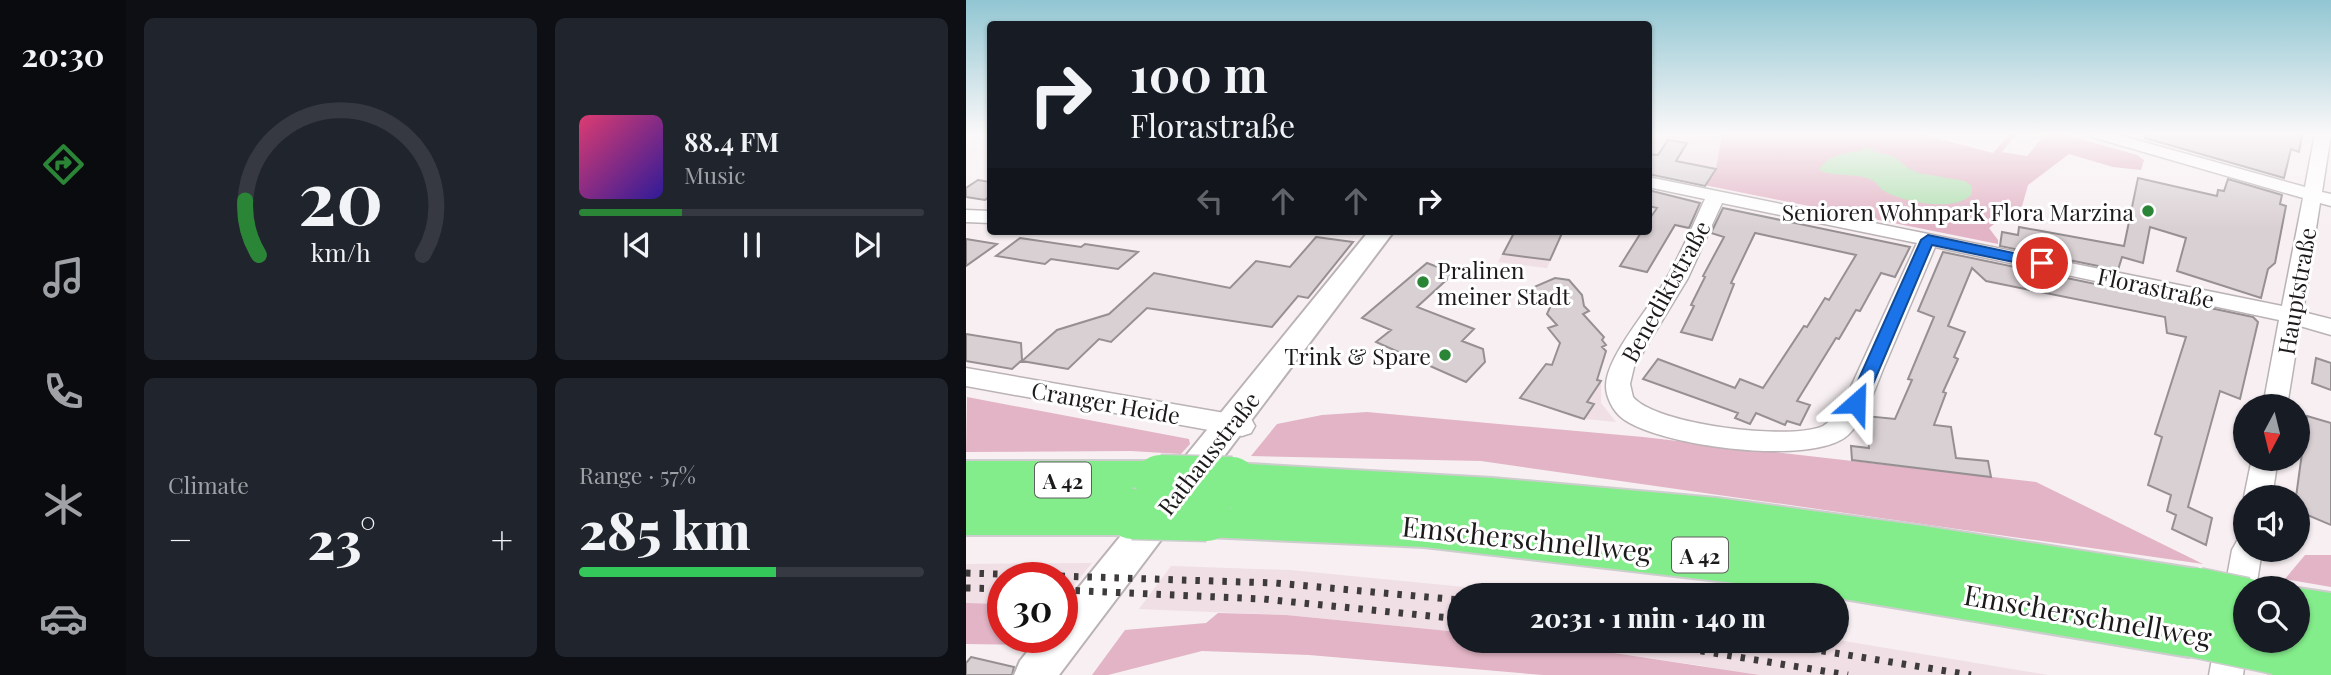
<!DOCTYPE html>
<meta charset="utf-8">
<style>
:root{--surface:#171b24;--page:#20242c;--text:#f1f3f6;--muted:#9ea1a6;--line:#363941;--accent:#2a8536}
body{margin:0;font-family:"Playfair Display",serif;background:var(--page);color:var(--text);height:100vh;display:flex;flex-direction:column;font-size:26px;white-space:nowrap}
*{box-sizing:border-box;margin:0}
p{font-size:23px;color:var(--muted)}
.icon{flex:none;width:38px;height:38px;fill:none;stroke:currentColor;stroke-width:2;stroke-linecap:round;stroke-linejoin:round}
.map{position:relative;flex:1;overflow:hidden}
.panel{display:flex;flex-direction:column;gap:18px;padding:18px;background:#0d0f14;width:840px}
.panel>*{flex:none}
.banner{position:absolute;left:21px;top:21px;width:665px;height:214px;border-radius:7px;box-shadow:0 2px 5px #0004;background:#171b24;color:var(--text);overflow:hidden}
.needle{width:46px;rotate:187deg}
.tools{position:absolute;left:1267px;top:394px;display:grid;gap:14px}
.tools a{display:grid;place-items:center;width:77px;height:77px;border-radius:50%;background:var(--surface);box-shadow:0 2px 5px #0004;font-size:35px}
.speed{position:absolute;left:21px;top:562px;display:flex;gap:14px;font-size:35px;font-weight:700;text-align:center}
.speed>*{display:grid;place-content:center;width:91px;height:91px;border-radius:50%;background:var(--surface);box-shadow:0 2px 5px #0004;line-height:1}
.speed .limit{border:10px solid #d22;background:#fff;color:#111}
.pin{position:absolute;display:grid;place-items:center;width:60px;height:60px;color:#fff;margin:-30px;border:4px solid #fff;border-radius:50%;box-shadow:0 2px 7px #0007}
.me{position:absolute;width:77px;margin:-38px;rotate:25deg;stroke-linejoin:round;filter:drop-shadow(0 0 5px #0008)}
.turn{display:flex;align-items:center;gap:24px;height:147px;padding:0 28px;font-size:32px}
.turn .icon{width:91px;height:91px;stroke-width:2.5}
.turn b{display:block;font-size:49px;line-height:60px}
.lanes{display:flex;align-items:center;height:66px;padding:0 28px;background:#0003;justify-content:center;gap:35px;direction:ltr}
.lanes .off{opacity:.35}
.big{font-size:52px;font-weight:800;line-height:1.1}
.panel .widget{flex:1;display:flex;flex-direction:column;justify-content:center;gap:10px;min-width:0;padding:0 24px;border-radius:10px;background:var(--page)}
.panel .dial{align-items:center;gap:0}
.dial svg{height:182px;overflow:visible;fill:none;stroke:var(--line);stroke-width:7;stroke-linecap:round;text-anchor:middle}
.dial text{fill:var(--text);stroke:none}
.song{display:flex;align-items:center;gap:21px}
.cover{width:84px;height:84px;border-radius:10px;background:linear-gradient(135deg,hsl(340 70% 55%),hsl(250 70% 35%))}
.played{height:7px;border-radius:4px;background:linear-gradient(90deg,var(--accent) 30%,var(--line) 30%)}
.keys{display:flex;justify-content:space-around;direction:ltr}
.heat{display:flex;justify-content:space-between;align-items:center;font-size:38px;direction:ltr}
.charge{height:10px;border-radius:5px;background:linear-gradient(90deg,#34c759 57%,var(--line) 0)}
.panel .tiles{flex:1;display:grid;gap:18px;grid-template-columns:repeat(2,1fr)}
.trip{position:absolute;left:481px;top:583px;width:402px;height:70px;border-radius:35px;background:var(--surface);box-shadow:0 2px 5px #0004;font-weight:800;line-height:70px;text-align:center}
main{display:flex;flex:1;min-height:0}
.tab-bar{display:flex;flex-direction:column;width:126px;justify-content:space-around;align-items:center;background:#090b0e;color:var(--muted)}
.tab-bar .icon{width:49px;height:49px}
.tab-bar .current{color:var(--accent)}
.tab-bar b{font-size:32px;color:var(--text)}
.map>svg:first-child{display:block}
</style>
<main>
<nav class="tab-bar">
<b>20:30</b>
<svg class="icon current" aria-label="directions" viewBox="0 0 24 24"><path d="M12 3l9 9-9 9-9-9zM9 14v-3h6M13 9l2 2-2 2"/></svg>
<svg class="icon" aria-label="music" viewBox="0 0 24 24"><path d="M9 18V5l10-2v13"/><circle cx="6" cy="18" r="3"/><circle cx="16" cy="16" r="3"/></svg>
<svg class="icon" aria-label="phone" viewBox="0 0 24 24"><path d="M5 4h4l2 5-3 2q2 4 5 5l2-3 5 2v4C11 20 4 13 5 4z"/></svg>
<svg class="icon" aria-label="climate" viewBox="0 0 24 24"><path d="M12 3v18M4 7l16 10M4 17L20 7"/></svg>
<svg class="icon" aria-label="car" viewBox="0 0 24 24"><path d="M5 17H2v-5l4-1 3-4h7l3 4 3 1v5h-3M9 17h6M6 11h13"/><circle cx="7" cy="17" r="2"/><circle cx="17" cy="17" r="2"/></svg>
</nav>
<section class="panel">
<div class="tiles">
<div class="widget dial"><svg viewBox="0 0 100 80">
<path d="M14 69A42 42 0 1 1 86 69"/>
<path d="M14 69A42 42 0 0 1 8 45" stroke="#2a8536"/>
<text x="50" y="56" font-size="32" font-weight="700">20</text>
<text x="50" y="72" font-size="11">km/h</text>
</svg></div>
<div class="widget">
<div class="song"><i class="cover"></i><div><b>88.4 FM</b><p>Music</p></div></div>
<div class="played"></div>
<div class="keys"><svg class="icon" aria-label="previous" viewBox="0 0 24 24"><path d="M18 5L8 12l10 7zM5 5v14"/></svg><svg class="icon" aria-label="pause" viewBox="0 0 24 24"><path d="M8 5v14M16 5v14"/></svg><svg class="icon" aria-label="next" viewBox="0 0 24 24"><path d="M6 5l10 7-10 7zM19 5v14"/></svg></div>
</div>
<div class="widget"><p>Climate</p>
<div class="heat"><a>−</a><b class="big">23°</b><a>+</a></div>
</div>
<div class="widget"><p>Range · 57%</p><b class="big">285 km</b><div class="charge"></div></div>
</div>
</section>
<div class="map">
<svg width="1365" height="675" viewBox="0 0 1365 675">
<rect width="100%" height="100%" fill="#f7eff2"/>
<path fill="#f0dfe5" d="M699 134H756L750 169 743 180 683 174 682 138 691 140Z
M549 231H597L581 268 532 262Z
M581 363 635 381V403L650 422 610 418 554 398Z
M126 563 96 600V578H37V604L0 603V564Z
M205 566 324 570 580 595H494L493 632 320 615 173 609Z
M872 640 1082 675H780L738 666 562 641Z"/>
<path fill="#e2b4c5" d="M756 134H955L1027 153 1043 134H1051L1036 152 1061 156 1079 134H1097L1171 155 1178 160 1175 170 1147 167 1103 154 1062 185 1053 217 1041 214 1023 228 1032 240V244L738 185 750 169Z
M1 397 223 439 224 444 215 454 165 451 0 452Z
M401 412 677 437 1070 482 1237 564 515 461 285 456 311 424 356 415Z
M1339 555H1365V587L1319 579Z
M0 603 37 604V637H67L60 645 0 644Z
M252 613 320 615 493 632 494 640 569 641 793 675H577L343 655 236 651 142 675H126L159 630 240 623Z"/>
<path fill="#b0e0b1" d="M894 147 913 150 904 151 927 156 942 168 953 173 999 181 1006 186V194C990 213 937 202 918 191 913 188 911 182 906 180 890 172 869 178 853 170 860 156 881 152 897 150Z"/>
<path fill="#d9d0d3" stroke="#979092" stroke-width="2" d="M1180 134H1328L1336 136 1333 152 1325 149 1318 178 1179 138Z
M702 140 721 143 710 161 750 169 739 186 682 174V154L692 155Z
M1172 178 1251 196 1252 190 1258 191 1262 179 1316 195 1314 204 1320 206 1309 263 1302 269 1295 298 1211 271 1220 238 1184 227 1177 263 1156 257 1152 270 1034 246 1036 232 1052 235 1053 227 1158 246Z
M12 180 24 182V196L19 200 0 197V188Z
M682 190 734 203 723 228 709 225 681 272 654 266 676 231H682V221L691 208 682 206Z
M757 208 944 247 929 277 915 273 894 311 890 310 873 339 870 338 831 401 844 405 834 425 821 421 819 425 790 413 784 424 769 418 772 413 677 379 692 359 769 388 774 379 797 388 838 326 841 327 859 298 863 300 890 255 789 233 765 283 768 284 746 340 715 332 728 306 725 305 739 277 737 276 758 237 745 233Z
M549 231H597L584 260 537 254Z
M350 237 387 242 342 298 332 296 306 327 181 308 145 342 133 339 102 369 56 361 91 330 143 314 188 273 264 288 290 261 324 267Z
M54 238 115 247 119 244 172 252 152 269 85 259 79 264 30 256Z
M0 239 31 244 0 266Z
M977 252 1287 317 1292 322 1274 399 1254 391 1222 507 1246 518 1240 545 1206 529 1210 515 1201 511 1205 495 1182 485 1196 437 1189 434 1220 337 1201 333 1199 317 1020 281 1006 268 982 326 999 332 988 357 992 359 977 392 980 393 968 425 985 427 990 458 1022 461 1025 477 886 460 885 446 903 448 900 416 929 419 946 380 942 379 968 317 952 311Z
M461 263 488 273 451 307 508 329 496 341 517 349 519 362 500 382 410 342 425 330 396 318Z
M589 278 603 280 616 295 618 306 623 311 617 314 638 337 636 340 640 345 636 347 640 351 631 380 635 381 621 402 628 404 618 419 554 398 580 364 586 365 594 343 582 328 591 325 581 314 586 303 570 300 561 290Z
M0 334 55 343 56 360 46 369 0 361Z
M1350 358 1365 363V390L1346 383Z
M1341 416 1365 423V525L1332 511 1330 497Z
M5 657 48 667 46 675H0V663Z"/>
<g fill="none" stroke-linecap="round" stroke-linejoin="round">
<g stroke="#bab2b5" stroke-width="3">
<path id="minor" d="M1124 134H1149L1339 187 1349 134H1365L1356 192 1365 194V206L1354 203 1337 312 1365 319V335L1334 326 1321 406H1297L1313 320 969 247C953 285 937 322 921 360 910 384 902 416 882 435 847 467 692 446 656 418 647 411 640 397 640 386 640 356 687 304 702 276 716 251 727 225 739 199L682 187V177L1316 306 1337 198 1126 137ZM756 203 951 243 878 402C873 410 866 421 857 426 825 441 690 425 667 397L664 384 668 367 722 278Z
M0 210 24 211V223L0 222Z
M0 368 276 416 285 419 289 426 285 433 276 436 0 386Z
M1286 458H1312L1306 497H1279V499L1278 497Z
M1279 538V550H1296L1290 588H1279V640H1282L1277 675H1243L1266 550 1271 541Z"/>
</g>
<g stroke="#bab2b5" stroke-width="4">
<path id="tertiary" d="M403 231H428L93 675H48L54 661 73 637H96V608Z"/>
</g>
<g stroke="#cdcdcd" stroke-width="4">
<path id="motorway" d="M0 461H194L210 467 217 480 210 493 194 499H182L190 514 183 529 166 535H0Z
M266 463 526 478 751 498 957 526 1231 569 1249 576 1257 593 1249 610 1242 613 1250 631 1242 649 1223 657 872 598V595L458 547 241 537 224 531 217 516 224 501 241 495 250 496 243 482 250 468Z
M1331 588H1332L1365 593V675H1307L1291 668 1283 649 1286 640H1332Z"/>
</g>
<use href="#minor" fill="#fff" fill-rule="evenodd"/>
<use href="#tertiary" fill="#fff" fill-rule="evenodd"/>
<use href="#motorway" fill="#84ed8b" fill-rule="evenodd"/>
<path stroke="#3e3b3c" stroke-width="7" stroke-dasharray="4.5 9" stroke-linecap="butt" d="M0 573 309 583 494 600
M0 588 37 589
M96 590 297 599 494 619
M668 640 882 675
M789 640 1005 675"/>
<g stroke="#cdcdcd" stroke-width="53" stroke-linecap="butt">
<path id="motorway-bridge" d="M194 480 266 482
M166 514 241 516
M1231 593 1279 603
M1223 631 1310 649"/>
</g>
<use href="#motorway-bridge" stroke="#84ed8b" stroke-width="50"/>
</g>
<linearGradient id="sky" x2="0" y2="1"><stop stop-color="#91c6d2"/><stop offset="0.59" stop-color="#fbf8f9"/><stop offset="1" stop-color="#fbf8f9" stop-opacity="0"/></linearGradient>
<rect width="1365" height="228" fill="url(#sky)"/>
<path fill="#1a73e8" stroke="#114b97" stroke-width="2" d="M962 235 1076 259 1083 263 1076 268 966 245 899 403 896 408H884L882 403 955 240Z"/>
<g fill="#2a8536" stroke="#fefffe" stroke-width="2.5">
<circle cx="1182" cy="211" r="7"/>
<circle cx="457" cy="282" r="7"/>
<circle cx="479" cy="355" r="7"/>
</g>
<g text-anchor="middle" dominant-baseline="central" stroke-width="6" stroke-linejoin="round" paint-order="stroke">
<g fill="#fefffe" stroke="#605f5f" stroke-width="2">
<rect x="69" y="462.5" width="56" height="35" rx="5"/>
<rect x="706" y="537.5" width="56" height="35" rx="5"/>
</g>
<g font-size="21" font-weight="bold" fill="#1d1a1b">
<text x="97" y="480">A 42</text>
<text x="734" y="555">A 42</text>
</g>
<g font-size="23" fill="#1d1a1b" stroke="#fefffe" text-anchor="end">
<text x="1168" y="211">Senioren Wohnpark Flora Marzina</text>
<text x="471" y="269" text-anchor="start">Pralinen<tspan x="471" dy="26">meiner Stadt</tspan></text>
<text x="465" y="355">Trink &amp; Spare</text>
</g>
<g font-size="23" fill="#1d1a1b" stroke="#fefffe">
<text transform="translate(1190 287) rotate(12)">Florastraße</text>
<text transform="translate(699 291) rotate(-61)">Benediktstraße</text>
<text transform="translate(1330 291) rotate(-80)">Hauptstraße</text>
<text transform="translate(140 402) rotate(10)">Cranger Heide</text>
<text transform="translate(242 453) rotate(-52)">Rathausstraße</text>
</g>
<g font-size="28" fill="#1d1a1b" stroke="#fefffe">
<text transform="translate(561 538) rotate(6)">Emscherschnellweg</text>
<text transform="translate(1122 615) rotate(10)">Emscherschnellweg</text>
</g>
</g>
</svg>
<div class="tools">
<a><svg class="needle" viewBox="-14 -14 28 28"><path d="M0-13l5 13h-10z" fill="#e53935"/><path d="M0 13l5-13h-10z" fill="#9ea1a6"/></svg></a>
<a><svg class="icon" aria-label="sound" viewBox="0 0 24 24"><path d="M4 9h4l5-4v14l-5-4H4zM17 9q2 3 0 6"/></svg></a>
<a><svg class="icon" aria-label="search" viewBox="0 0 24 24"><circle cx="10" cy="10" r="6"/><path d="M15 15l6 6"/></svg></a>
</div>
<div class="speed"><div class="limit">30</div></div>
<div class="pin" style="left:1076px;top:263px;background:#d93025"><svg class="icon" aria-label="arrive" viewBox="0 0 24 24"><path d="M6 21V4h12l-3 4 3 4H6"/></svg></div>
<svg class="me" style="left:890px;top:403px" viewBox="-20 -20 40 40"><path d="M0-17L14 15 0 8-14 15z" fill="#1a73e8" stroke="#fff" stroke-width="4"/></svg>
<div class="trip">20:31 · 1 min · 140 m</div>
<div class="banner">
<div class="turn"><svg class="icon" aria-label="right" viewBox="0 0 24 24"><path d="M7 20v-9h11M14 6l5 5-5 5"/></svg><div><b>100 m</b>Florastraße</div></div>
<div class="lanes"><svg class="icon off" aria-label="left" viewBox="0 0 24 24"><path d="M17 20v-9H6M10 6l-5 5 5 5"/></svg><svg class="icon off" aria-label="ahead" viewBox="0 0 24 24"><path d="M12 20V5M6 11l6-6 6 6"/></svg><svg class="icon off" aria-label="ahead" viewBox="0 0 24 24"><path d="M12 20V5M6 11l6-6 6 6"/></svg><svg class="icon" aria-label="right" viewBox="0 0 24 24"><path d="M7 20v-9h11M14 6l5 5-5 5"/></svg></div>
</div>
</div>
</main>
